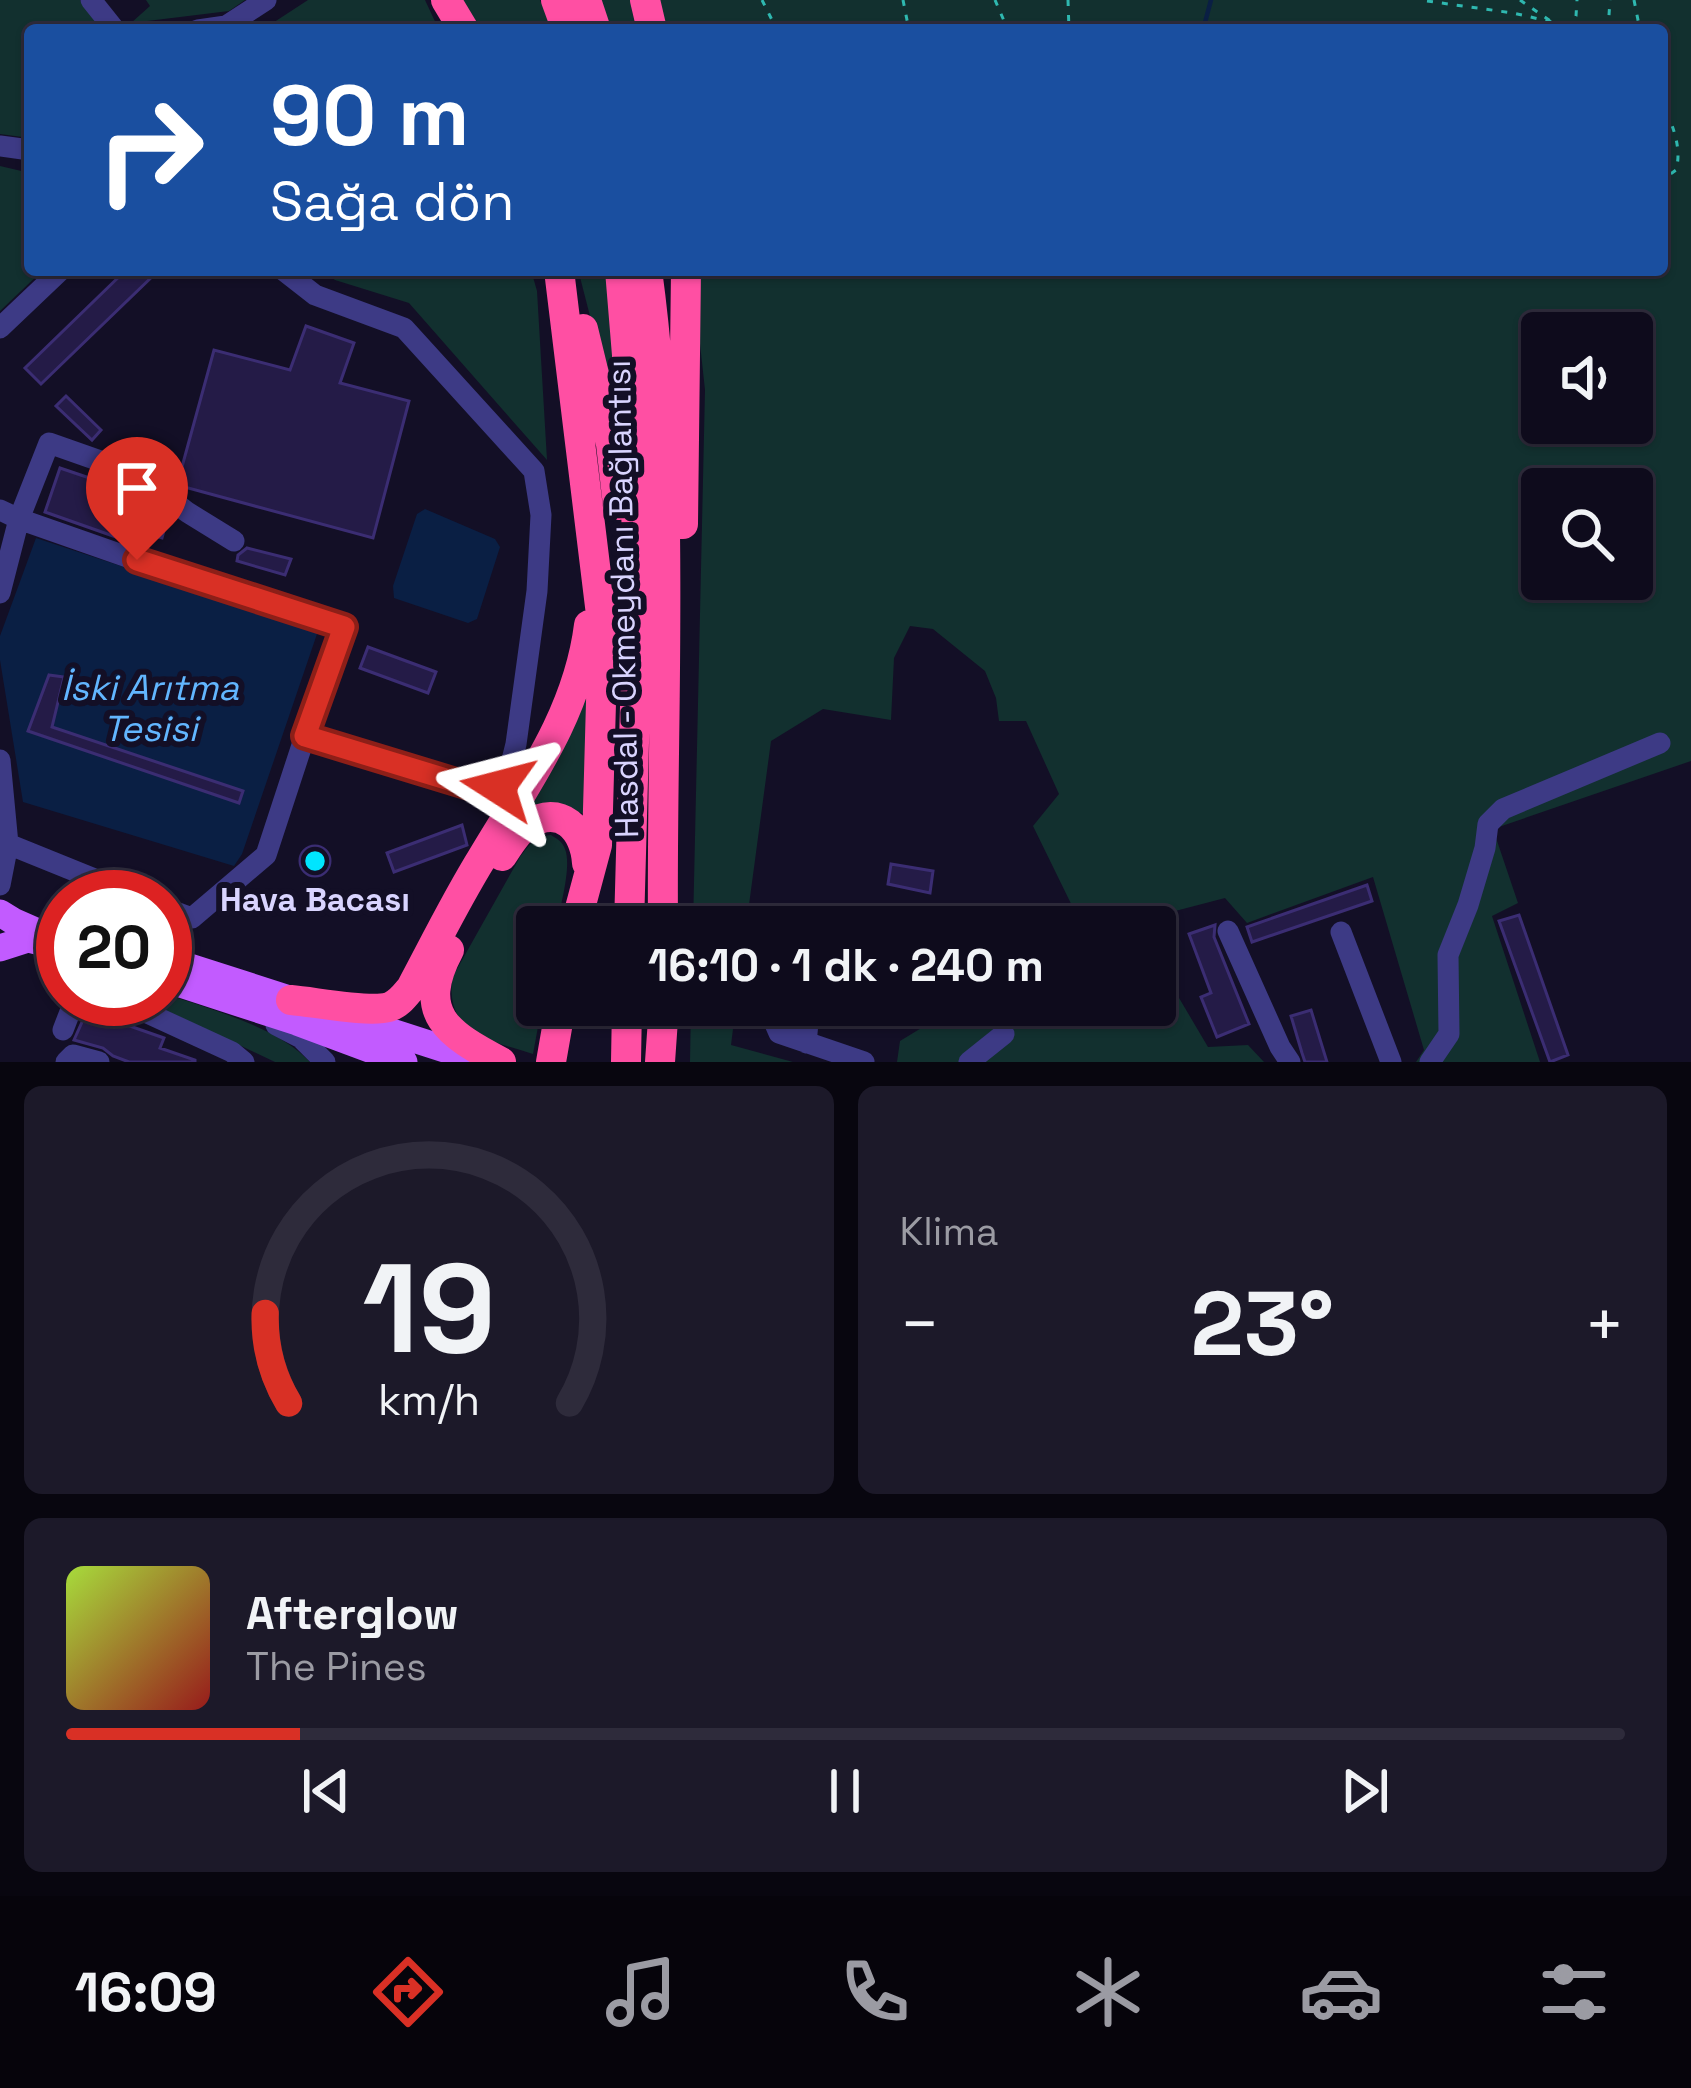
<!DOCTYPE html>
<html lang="tr">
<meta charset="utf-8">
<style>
:root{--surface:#0e0b1c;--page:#1c1929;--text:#f1f3f6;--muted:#9b9ba3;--line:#2e2b3b;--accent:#d93025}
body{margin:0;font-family:"Space Grotesk",sans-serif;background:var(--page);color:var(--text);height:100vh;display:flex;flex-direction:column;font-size:45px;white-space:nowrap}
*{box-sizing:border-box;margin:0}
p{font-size:39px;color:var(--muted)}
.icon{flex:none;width:66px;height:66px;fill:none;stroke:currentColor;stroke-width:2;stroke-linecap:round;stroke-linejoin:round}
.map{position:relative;height:1062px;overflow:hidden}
.sheet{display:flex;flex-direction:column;gap:24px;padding:24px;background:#08060f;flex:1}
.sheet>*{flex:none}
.guide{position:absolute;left:24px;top:24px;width:1644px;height:252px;border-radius:12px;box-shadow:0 3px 9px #0004,0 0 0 3px var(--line);background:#1a4fa0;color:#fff;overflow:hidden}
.controls{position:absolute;left:1521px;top:312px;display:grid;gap:24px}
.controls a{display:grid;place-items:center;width:132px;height:132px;border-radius:12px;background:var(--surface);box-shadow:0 3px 9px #0004,0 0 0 3px var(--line);font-size:60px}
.speed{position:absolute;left:36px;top:870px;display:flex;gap:24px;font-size:60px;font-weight:700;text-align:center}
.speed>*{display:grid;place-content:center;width:156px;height:156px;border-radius:50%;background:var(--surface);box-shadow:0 3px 9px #0004,0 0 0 3px var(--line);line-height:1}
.speed .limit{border:18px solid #d22;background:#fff;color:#111}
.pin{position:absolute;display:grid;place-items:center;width:102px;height:102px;color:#fff;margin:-123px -51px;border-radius:50% 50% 50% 0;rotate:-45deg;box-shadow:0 0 12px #0007}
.pin .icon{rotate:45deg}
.me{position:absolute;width:132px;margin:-66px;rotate:279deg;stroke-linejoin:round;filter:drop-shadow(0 0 9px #0008)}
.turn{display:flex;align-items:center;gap:42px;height:252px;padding:0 48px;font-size:54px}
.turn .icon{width:156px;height:156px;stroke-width:2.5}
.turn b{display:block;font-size:84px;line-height:102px}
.big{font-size:90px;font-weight:700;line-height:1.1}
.sheet .card{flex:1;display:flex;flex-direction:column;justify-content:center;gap:18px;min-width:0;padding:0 42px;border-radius:18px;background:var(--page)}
.sheet .dial{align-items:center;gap:0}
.dial svg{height:312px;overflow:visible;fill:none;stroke:var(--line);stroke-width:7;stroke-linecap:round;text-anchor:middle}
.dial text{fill:var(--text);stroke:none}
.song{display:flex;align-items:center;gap:36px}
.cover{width:144px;height:144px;border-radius:18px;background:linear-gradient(135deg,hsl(80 70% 55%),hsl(0 70% 35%))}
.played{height:12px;border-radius:6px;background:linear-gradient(90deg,var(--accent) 15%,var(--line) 15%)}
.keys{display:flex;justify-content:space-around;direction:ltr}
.heat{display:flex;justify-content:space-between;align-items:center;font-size:66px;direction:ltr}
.sheet .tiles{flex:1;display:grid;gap:24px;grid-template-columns:1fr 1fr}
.card:last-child{grid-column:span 2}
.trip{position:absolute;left:516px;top:906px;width:660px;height:120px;border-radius:12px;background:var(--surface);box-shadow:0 3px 9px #0004,0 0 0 3px var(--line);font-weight:700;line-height:120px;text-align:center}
.tabs{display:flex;height:192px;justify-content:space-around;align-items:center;background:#06040b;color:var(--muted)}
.tabs .icon{width:84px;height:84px}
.tabs .current{color:var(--accent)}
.tabs b{font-size:54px;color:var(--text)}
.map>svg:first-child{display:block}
</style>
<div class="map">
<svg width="1691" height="1062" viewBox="0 0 1691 1062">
<rect width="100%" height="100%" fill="#130f26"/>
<path fill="#12302f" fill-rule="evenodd" d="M0 0H80L102 30H30V138L0 134Z
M146 0H245L229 11 131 23 150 6Z
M308 0H425L439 30H262Z
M463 0H540L552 30H481Z
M600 0H630L636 30H610Z
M655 0H1691V761L1493 829 1518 903 1492 916 1540 1062H1416L1424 1050 1373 877 1247 923 1225 898 1160 915 1169 981 1208 1047 1248 1045 1264 1062H897L900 1041 959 1005H1155V927H1067L1079 920 1033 826 1059 794 1026 721H999L996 698 985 671 933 629 910 626 894 658 891 720 823 709 771 741 746 927H693L705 390 692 270H1662V30H661ZM1542 333H1632V423H1542ZM1542 489H1632V579H1542Z
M0 166 30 173V270H43L0 311Z
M320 270H531L537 291 547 460 409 303 335 280Z
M578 270H606L620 433 581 281Z
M590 678 584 814 559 804 529 807Z
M551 835C557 839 562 841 565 849 572 866 560 908 556 927H537V1005H542L533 1054C490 1040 446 1035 452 978L520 857C529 845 535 836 551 835Z
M165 994C210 1009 278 1027 310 1062H275L142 999H165Z
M691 1005H736L731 1045 793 1062H690Z"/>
<path fill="#0a1f44" d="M425 509 495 539 500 547 477 619 468 623 394 598 393 586 417 514Z
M36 538 318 631 242 854 234 866 23 802 0 660V636Z"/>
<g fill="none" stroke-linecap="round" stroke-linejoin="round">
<path stroke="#0a1f44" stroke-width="4.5" d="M1203 30 1211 0"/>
</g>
<path fill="#241b47" stroke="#3b2d73" stroke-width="3" d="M126 270H159L41 384 25 368Z
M306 326 354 343 340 383 409 401 373 538 177 485 214 350 290 370Z
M66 396 101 430 92 440 56 406Z
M60 468 131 492 130 495 149 501 168 516 162 538 137 531 133 543 45 512Z
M247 548 291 559 285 575 237 561 238 555Z
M368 647 436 672 428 693 360 668Z
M49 675 64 677 52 727 243 791 239 803 28 731Z
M462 825 467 845 394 872 387 853Z
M300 861a15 15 0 1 1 30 0a15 15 0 1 1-30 0Z
M891 864 933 871 930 893 888 884Z
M1367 885 1372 901 1252 942 1247 927Z
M1519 915 1568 1055 1550 1062 1499 921Z
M1215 925 1214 937 1249 1024 1217 1037 1201 997 1211 993 1189 934Z
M1311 1010 1327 1062H1305L1302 1053 1291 1016Z
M87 1011 164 1038 160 1048 195 1060V1062H129L113 1056 103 1048 74 1040Z"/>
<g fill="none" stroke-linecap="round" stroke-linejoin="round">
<path stroke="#2fb8b0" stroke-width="3" stroke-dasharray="6 9" stroke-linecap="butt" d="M762 0 777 30
M903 0 909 30
M995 0 1008 30
M1068 0 1069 30
M1520 0 1552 22 1572 24
M1634 0 1640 30
M1427 1 1513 13 1552 22
M1570 30 1576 16 1577 0
M1608 30 1610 0
M1662 98C1670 122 1683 145 1676 170L1662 180"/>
<path stroke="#3d3a85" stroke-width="21" d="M91 0 115 30
M198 30 226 26
M225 30 226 26 266 0
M0 146 30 150
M0 328 61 270
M0 510 19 519 49 443 140 475 187 512 234 541
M0 593 19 519 176 574 344 627 305 736 481 790 498 787 509 772 516 744 537 591 541 515 534 471 404 328 315 295 283 270
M0 760 8 844 0 885
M8 844 139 897
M165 908 192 918 266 855 305 736
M1228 931 1280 1047 1290 1062
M1341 932 1391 1062
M117 999 232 1052 244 1062
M779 1005 772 1017 779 1033 864 1062
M802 1005C811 1016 807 1030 806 1043
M276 1025 301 1038 325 1062
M63 1030 75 999
M66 1062 73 1055 99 1062
M969 1062 1004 1034
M1430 1062 1449 1034 1448 955 1468 905 1485 848 1488 824 1503 809 1660 743"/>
<path stroke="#c25bff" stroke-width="27" d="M0 913 13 921 63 943
M0 948 28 939 48 944
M165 959 485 1062
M165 979 297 1022 404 1062"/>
<path stroke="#ff4fa3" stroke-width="30" d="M446 0 464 30
M556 0 567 30
M586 0 596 30
M645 0 652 30
M559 270 603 631 597 845 575 927
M620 270 635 452 638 596 629 927
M647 270C677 488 661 708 663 927
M583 329 611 444 618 505
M683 524 686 270
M502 856C509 846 516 832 527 825 561 803 585 830 587 863
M449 950C415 1014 448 1034 501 1062
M291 1000C315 1002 369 1013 389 1007 399 1004 405 995 411 988 434 945 456 900 482 858 526 784 578 714 589 625
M551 1062 561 1005
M626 1062 627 1005
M660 1062 664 1005"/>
</g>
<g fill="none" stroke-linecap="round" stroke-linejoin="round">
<g stroke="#8d1f18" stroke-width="30">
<path id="route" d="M137 560 344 627 305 736 482 790 498 787"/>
</g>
<use href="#route" stroke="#d93025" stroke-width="21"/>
</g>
<circle fill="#00e5ff" stroke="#130f26" stroke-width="4.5" cx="315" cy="861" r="12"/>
<g text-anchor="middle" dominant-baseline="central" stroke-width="12" stroke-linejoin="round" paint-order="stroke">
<g font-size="33" fill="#d9d4ff" stroke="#130f26">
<text transform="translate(623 599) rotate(-91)">Hasdal - Okmeydanı Bağlantısı</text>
</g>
<g font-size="33" font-weight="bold" fill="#d9d4ff" stroke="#130f26">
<text x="315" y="900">Hava Bacası</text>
</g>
<g font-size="36" font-style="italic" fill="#62b6ff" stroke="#130f26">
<text x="150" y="688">İski Arıtma<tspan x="150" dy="41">Tesisi</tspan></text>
</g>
</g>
</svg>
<div class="controls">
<a><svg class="icon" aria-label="sound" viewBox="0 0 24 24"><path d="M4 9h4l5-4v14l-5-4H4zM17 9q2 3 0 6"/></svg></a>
<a><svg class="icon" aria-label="search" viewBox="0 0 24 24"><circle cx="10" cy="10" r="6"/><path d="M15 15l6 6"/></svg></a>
</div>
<div class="speed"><div class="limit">20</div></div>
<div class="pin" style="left:137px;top:560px;background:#d93025"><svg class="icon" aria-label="arrive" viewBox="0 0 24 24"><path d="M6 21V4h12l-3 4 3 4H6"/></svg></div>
<svg class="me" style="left:498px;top:787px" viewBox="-20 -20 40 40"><path d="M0-17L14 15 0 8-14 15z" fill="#d93025" stroke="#fff" stroke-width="4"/></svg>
<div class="trip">16:10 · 1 dk · 240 m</div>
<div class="guide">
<div class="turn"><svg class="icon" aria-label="right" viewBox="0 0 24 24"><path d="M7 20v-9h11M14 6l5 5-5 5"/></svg><div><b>90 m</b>Sağa dön</div></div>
</div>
</div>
<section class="sheet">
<div class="tiles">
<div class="card dial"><svg viewBox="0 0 100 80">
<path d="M14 69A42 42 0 1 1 86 69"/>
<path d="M14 69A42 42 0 0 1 8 46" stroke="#d93025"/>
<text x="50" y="56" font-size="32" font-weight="700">19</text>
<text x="50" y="72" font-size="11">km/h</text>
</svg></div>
<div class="card"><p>Klima</p>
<div class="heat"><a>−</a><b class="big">23°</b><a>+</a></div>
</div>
<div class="card">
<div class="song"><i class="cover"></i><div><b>Afterglow</b><p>The Pines</p></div></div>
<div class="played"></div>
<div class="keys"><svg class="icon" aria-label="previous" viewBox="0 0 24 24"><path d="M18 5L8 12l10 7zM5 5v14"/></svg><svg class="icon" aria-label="pause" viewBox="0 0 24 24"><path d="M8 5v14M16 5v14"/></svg><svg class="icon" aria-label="next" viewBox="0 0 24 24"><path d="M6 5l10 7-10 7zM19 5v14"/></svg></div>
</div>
</div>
</section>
<nav class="tabs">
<b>16:09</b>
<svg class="icon current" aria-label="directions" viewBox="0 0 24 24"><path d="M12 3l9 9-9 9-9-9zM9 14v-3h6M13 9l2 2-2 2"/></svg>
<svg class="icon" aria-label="music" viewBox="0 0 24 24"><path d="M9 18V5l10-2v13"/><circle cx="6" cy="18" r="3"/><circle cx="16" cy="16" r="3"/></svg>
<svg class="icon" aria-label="phone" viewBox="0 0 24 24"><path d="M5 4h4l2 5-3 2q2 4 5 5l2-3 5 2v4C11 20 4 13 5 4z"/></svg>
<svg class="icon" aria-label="climate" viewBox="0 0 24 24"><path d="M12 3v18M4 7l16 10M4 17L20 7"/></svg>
<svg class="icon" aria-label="car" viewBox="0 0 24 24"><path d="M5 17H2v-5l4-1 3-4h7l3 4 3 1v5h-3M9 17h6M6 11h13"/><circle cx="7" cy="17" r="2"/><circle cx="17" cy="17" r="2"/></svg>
<svg class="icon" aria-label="filters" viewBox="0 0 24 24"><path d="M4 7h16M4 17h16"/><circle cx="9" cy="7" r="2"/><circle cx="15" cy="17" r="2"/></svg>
</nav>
